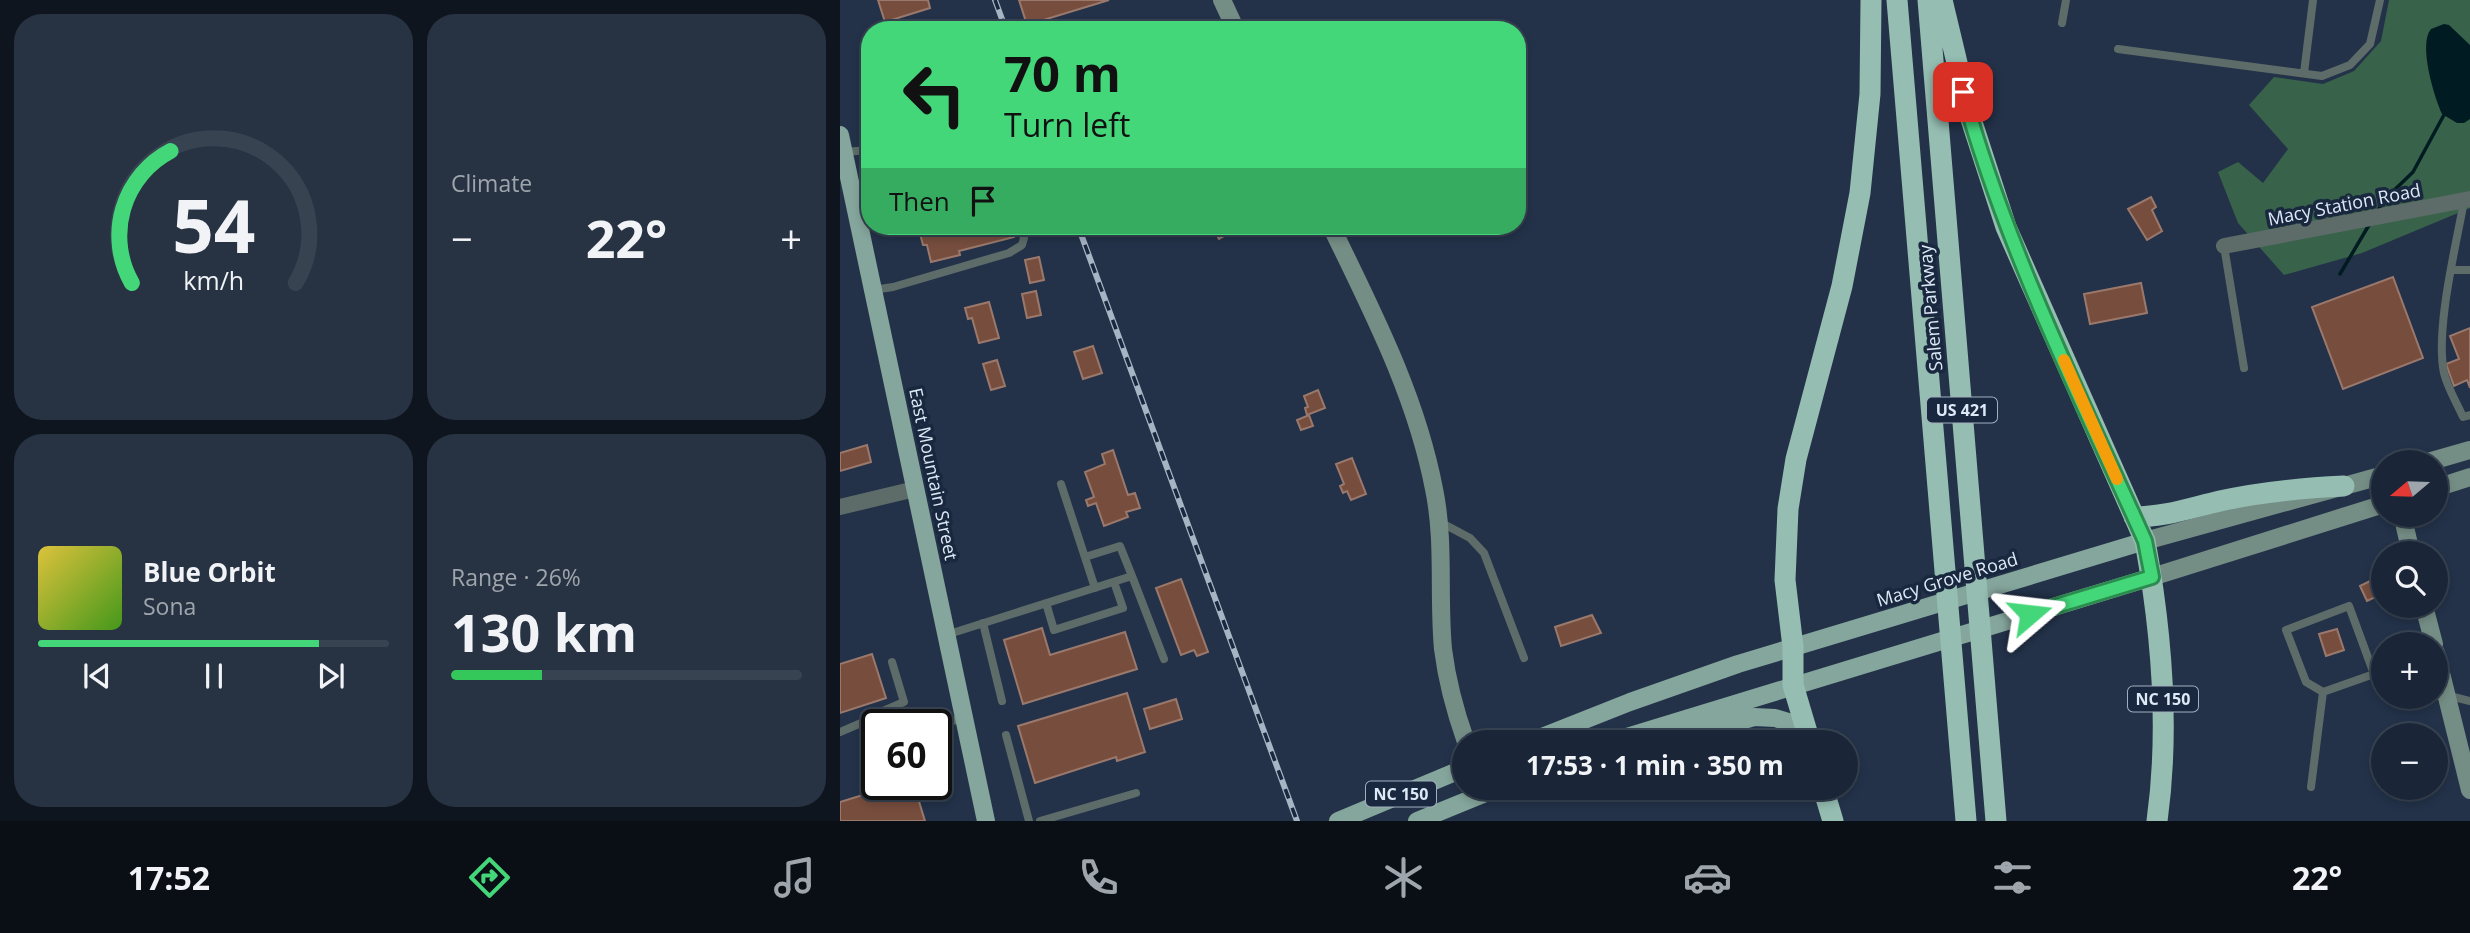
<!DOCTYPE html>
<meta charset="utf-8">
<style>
:root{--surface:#1a2637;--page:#273242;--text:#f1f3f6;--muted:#9fa5ad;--line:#384352;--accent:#44d77a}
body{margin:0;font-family:"Open Sans",sans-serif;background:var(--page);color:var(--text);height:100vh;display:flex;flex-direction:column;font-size:26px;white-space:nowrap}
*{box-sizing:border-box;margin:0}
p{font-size:23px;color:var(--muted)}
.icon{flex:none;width:38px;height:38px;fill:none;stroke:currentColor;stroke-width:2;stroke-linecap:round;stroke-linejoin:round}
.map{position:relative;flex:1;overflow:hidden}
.details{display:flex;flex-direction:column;gap:14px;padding:14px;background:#0e151e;width:840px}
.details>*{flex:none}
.hud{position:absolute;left:21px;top:21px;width:665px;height:214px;border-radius:28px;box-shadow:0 4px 10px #0003,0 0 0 2px var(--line);background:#44d77a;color:#111;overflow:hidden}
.needle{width:46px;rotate:251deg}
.fabs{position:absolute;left:1531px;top:450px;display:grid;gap:14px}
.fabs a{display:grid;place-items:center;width:77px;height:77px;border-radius:50%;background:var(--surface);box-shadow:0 4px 10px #0003,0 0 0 2px var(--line);font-size:35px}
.speed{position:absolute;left:21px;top:709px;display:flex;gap:14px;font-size:35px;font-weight:700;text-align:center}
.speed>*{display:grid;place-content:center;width:91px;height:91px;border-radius:50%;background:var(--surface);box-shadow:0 4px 10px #0003,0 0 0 2px var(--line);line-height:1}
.speed .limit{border:4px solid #111;border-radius:10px;background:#fff;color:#111}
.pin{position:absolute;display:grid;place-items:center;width:60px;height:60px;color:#fff;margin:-30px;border-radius:14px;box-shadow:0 4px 10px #0006}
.me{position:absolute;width:77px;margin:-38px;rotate:73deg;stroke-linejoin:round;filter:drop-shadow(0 0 5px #0008)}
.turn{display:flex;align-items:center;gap:24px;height:147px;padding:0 28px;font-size:32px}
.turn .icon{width:91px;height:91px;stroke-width:2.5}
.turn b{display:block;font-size:49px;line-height:60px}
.then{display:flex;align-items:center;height:66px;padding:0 28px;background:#0003;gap:14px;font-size:26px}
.big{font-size:52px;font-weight:700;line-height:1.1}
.details .card{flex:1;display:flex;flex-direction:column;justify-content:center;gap:10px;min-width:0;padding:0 24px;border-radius:28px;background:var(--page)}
.details .dial{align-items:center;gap:0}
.dial svg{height:182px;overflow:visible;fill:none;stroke:var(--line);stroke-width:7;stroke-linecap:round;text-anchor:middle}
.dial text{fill:var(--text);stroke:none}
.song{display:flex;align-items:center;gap:21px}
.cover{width:84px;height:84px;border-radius:10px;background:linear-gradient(135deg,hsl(50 70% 55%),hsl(100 70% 35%))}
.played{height:7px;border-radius:4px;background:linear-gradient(90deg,var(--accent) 80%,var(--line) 80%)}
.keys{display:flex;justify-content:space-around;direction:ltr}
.heat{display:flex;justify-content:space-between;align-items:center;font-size:38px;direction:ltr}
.charge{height:10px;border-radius:5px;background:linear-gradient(90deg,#34c759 26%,var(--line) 0)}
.details .tiles{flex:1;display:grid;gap:14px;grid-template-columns:repeat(2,1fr)}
.trip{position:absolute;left:612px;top:730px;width:406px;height:70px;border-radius:35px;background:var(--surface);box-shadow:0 4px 10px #0003,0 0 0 2px var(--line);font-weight:700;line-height:70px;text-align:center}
.menu{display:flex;height:112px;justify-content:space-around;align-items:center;background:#0a0f16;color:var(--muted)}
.menu .icon{width:49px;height:49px}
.menu .active{color:var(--accent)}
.menu b{font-size:32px;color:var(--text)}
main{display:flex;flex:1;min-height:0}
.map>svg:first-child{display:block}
</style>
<main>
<section class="details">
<div class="tiles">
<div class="card dial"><svg viewBox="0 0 100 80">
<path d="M14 69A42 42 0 1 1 86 69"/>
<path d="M14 69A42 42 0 0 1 31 11" stroke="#44d77a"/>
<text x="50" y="56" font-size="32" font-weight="700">54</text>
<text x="50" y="72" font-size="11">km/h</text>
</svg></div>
<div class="card"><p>Climate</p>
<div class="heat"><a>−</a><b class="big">22°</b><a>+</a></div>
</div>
<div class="card">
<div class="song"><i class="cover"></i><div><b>Blue Orbit</b><p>Sona</p></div></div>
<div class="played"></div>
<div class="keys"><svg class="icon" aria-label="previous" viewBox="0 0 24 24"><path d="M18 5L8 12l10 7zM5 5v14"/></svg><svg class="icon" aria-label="pause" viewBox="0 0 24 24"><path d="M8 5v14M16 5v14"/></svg><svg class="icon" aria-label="next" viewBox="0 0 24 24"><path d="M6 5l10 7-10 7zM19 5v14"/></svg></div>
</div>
<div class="card"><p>Range · 26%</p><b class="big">130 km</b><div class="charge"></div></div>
</div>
</section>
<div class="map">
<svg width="1630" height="821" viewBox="0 0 1630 821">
<rect width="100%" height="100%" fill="#233249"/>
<path fill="#38624a" d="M1549 0H1630V208L1522 253 1444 275 1398 223 1378 172 1398 162 1423 183 1448 149 1409 105 1434 77 1483 84 1514 71 1541 41Z"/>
<path fill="#001c22" d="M1604 24 1609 25 1630 45V119L1624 123H1617L1602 114C1594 97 1578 44 1591 29Z"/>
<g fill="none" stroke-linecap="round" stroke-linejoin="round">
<path stroke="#001c22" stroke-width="3.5" d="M1537 212 1544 200 1573 172 1605 113
M1500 274 1529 225"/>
</g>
<path fill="#774e3e" stroke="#9a796c" stroke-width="2" d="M38 0H88L90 8 45 22Z
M179 0H269L187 25Z
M1311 197 1316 207 1312 210 1322 231 1307 240 1288 209Z
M78 226H113L115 233 146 226H172L174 237 119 251 120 255 91 262 87 245H83Z
M308 226H330L312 234Z
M363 226H392L394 230 379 239 373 229 368 232Z
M199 257 204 280 190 283 185 260Z
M1553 277 1583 358 1503 389 1472 307Z
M1301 283 1307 313 1250 324 1244 294Z
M196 291 201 315 187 318 182 294Z
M149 302 159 338 139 343 132 318 128 319 125 308Z
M1630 328V388L1627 380 1614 386 1606 364 1619 359 1610 336Z
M253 346 262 373 243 379 234 352Z
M157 360 165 386 151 390 143 364Z
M478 390 485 408 467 415 465 408 468 407 464 396Z
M469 415 473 426 461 430 457 420Z
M27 445 31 462 0 471V453Z
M273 450 288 495 295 493 300 508 286 512 288 517 264 526 256 503 248 506 246 500 254 497 245 472 265 464 262 454Z
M512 458 526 494 511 500 507 491 503 493 500 486 504 484 496 464Z
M1544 574V593L1527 601 1520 586Z
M341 579 368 652 357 656 354 650 341 655 316 588Z
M752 615 761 633 721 646 715 627Z
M202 628 210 655 285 632 297 669 183 704 164 640Z
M1497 629 1504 650 1486 656 1479 634Z
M32 654 46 698 0 713V664Z
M287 693 305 752 277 761 276 757 195 783 178 726Z
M336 699 342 719 310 729 304 709Z
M58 784H61L65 799 77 795 85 821H0V802Z"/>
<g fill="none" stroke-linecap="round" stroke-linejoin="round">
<path stroke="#5d6c68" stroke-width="8" d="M1222 23 1226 0
M1278 49 1482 76 1510 65 1530 44 1540 0
M1464 73 1473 0
M4 152 30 150
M1624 201C1616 246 1595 329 1604 373 1607 387 1617 403 1623 417L1630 415
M1384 246 1404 368
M1612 270H1630
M33 290 53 287 169 253 182 245 184 238 181 226
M221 484 255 588
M600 522 630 538 644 553 684 658
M292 576 324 659
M206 603 214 630 283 608 274 582
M143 623 162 701
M106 635 292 576 280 546 245 557
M1534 674 1483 692 1466 682 1446 630 1509 606 1534 674 1544 691
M1549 696H1577
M1596 696 1606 695 1630 701
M92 724 124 719
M0 732 28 720
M166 735 189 821
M34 739 28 720 29 717 64 702 52 662
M37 739H34L37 752
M1471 787 1483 692
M200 821 296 793"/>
<path stroke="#5d6c68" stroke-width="16" d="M1384 246 1630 199
M0 507 75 489"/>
<path stroke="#748d85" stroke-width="18" d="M382 0 396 30
M491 226C532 311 576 395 594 489 605 542 598 595 603 649 607 681 615 711 626 742
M1588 462 1630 450
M1596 488 1630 477
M1562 514 1571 553
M1305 541 1544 475
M1312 577 1544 504
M1584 606 1594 644
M1596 653 1630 790"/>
<path stroke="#85a69c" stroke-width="18" d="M0 135 146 821
M689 742 790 702 898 664 1305 541
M770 742 1312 577
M828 742 914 717 935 718 965 727
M498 821 625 768
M577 821 658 788"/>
<path stroke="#95bdb1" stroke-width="21" d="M1057 0 1126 821
M1088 0 1156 821
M1102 0 1129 113 1166 227 1305 541C1322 634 1330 728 1317 821
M1294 517C1325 517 1350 508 1380 501 1421 492 1462 488 1504 486
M970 742 953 685V647L945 580 948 509 956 459 1002 286 1020 193 1030 94 1031 0
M983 788 993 821"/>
<g stroke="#a7b4c4" stroke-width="6">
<path id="rail" d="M155 0 166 30
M238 226 457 821"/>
</g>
<use href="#rail" stroke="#19283e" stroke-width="3.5" stroke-dasharray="10" stroke-linecap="butt"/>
</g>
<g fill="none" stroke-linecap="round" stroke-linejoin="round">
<g stroke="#2c8c4f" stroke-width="18">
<path id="route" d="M1123 92C1166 248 1239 394 1305 541L1312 577 1190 614"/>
</g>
<use href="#route" stroke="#44d77a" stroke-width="12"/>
<path stroke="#f59e0b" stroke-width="12" d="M1224 360 1277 479"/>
</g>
<g text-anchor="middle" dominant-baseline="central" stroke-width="7" stroke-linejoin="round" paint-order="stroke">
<g fill="#19283e" stroke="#a3afc0" stroke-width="2">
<rect x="1087" y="397.5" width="70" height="25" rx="5"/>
<rect x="1288" y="686.5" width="70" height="25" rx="5"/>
<rect x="526" y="781.5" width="70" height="25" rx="5"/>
</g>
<g font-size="16" font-weight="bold" fill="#dee9f7">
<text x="1122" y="410">US 421</text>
<text x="1323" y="699">NC 150</text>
<text x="561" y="794">NC 150</text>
</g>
<g font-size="18" fill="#dee9f7" stroke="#19283e">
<text transform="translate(1504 204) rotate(-11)">Macy Station Road</text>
<text transform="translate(1090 308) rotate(-95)">Salem Parkway</text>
<text transform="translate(94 474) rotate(78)">East Mountain Street</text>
<text transform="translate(1107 579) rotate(-17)">Macy Grove Road</text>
</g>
</g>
</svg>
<div class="fabs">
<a><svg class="needle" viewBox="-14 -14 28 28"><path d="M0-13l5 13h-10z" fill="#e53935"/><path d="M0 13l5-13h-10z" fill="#9fa5ad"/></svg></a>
<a><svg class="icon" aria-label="search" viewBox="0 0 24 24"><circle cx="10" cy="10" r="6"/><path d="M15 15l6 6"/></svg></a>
<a>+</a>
<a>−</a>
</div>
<div class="speed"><div class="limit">60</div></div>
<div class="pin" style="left:1123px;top:92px;background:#d93025"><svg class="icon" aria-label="arrive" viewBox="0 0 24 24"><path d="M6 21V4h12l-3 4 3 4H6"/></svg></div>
<svg class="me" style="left:1190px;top:614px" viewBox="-20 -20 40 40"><path d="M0-17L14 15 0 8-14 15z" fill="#44d77a" stroke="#fff" stroke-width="4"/></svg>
<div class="trip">17:53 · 1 min · 350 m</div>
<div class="hud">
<div class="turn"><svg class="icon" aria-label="left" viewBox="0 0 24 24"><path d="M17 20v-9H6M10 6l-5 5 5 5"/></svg><div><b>70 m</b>Turn left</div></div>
<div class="then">Then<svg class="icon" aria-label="arrive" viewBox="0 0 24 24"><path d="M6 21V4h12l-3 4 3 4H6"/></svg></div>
</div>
</div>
</main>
<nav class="menu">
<b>17:52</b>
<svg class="icon active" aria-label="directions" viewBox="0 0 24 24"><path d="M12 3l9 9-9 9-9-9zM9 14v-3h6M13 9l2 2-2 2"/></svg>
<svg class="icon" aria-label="music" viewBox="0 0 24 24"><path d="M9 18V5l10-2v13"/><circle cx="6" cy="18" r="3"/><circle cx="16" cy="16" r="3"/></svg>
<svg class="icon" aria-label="phone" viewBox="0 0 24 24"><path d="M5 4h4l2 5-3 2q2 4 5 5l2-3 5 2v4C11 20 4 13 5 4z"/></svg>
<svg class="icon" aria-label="climate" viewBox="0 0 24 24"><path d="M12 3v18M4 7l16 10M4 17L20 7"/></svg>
<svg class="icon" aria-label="car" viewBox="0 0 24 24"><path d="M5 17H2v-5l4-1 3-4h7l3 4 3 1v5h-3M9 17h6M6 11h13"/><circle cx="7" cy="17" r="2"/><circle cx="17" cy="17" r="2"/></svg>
<svg class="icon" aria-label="filters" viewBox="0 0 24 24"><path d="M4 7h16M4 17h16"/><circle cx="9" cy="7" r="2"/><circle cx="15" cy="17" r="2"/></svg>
<b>22°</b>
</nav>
